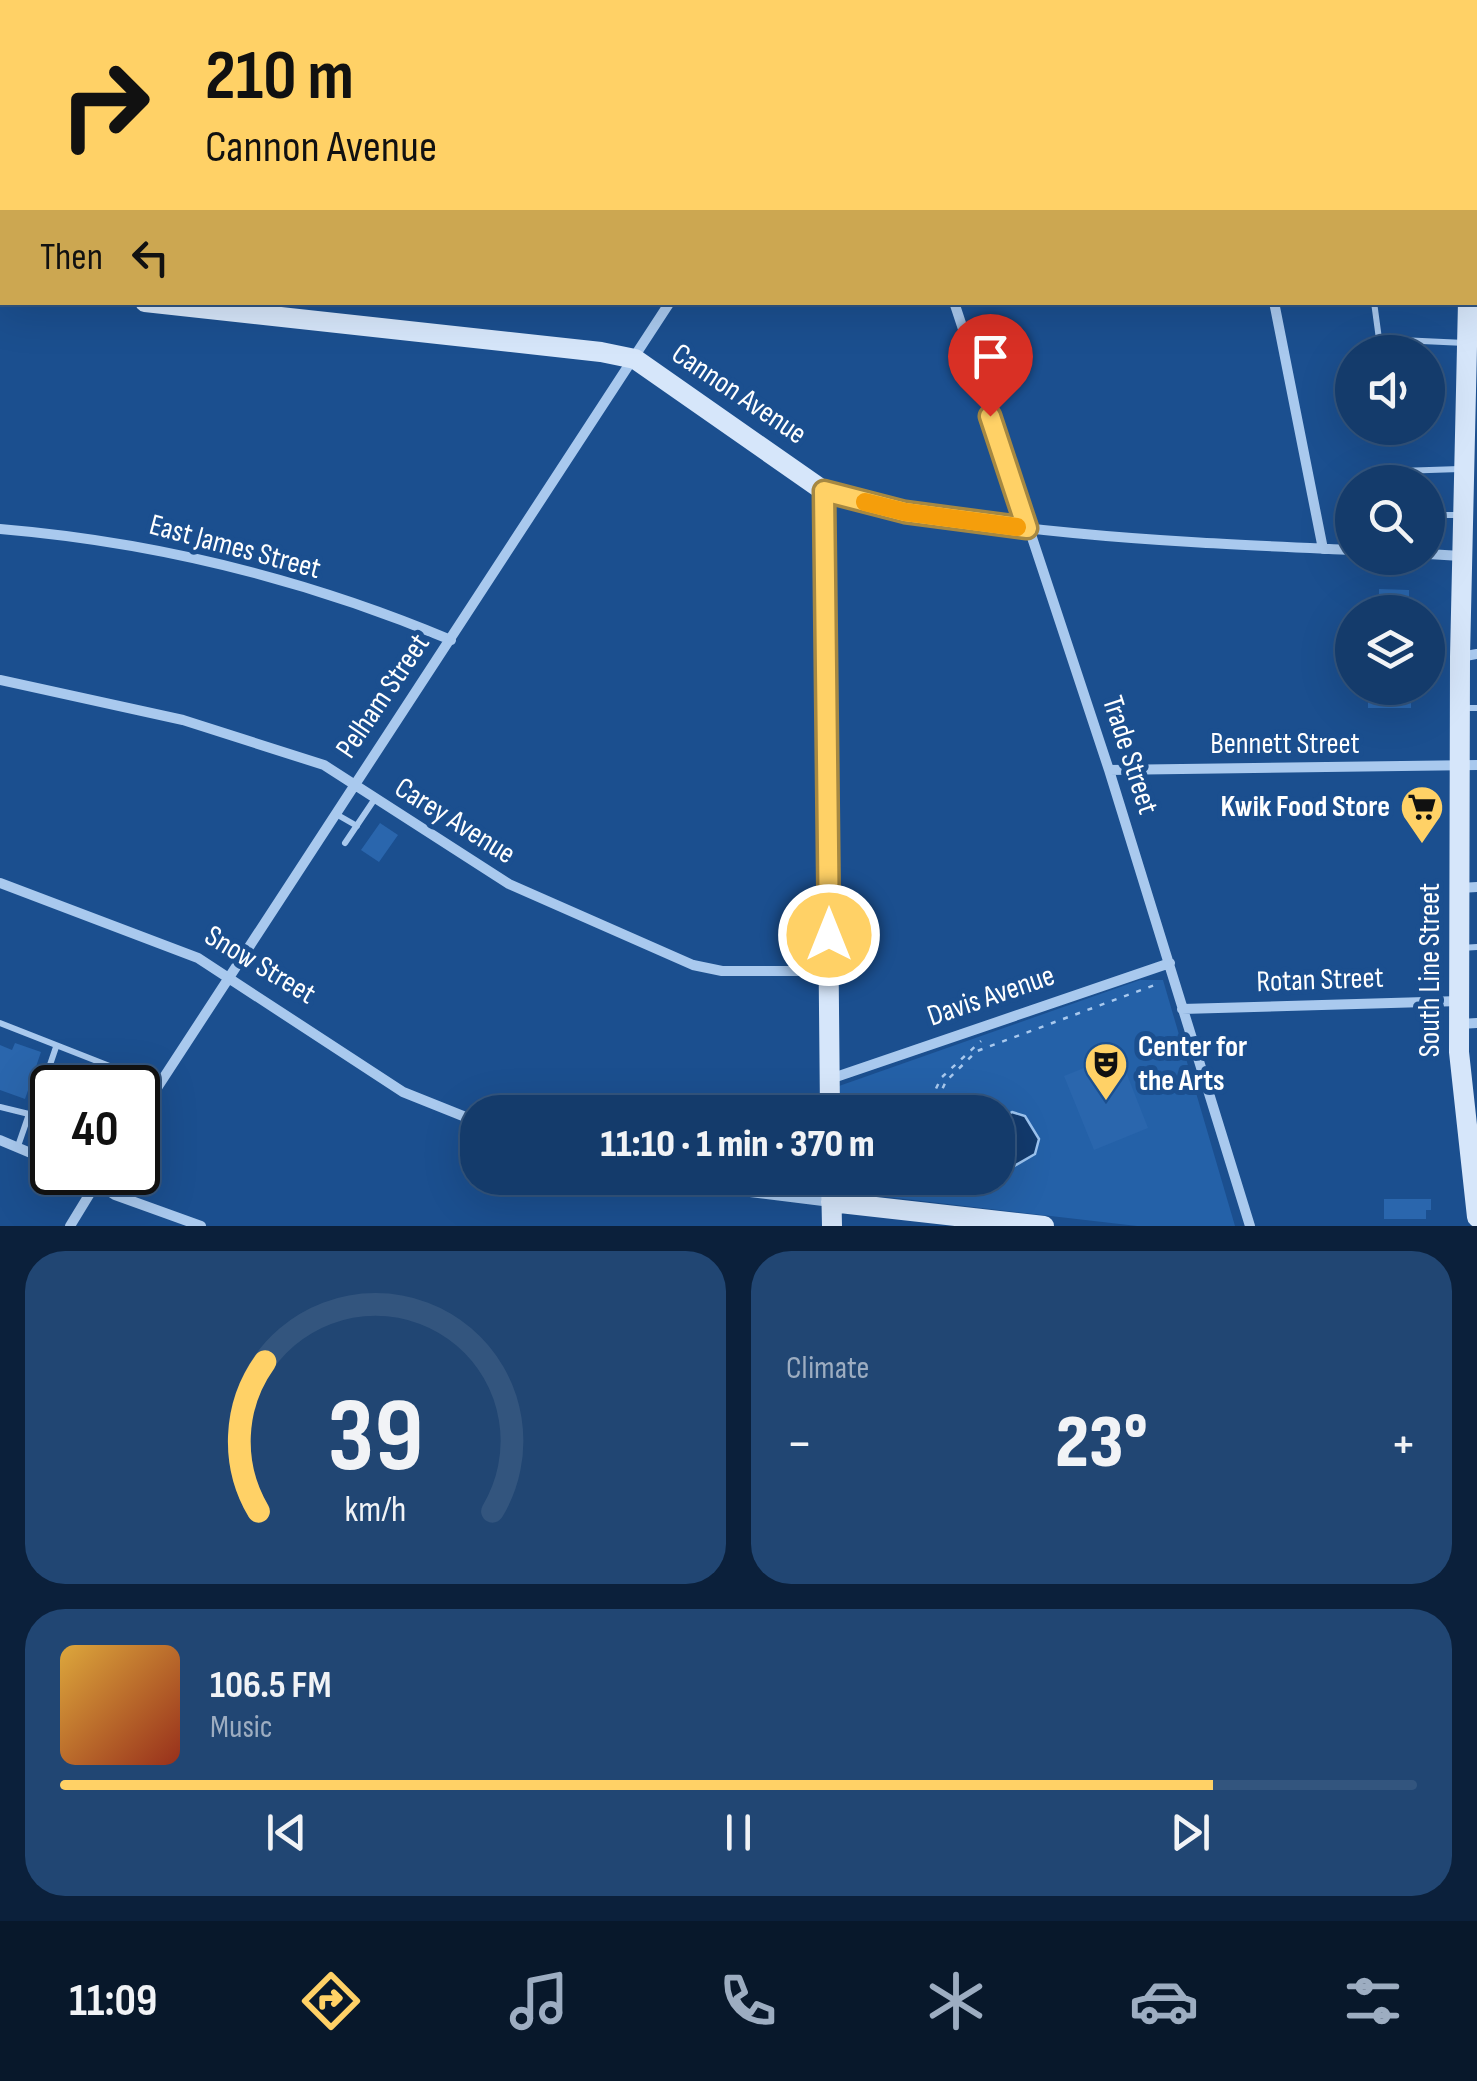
<!DOCTYPE html>
<meta charset="utf-8">
<style>
:root{--surface:#143b6b;--page:#214673;--text:#f1f3f6;--muted:#9dadc1;--line:#33557e;--accent:#ffd166}
body{margin:0;font-family:"Sofia Sans Condensed",sans-serif;background:var(--page);color:var(--text);height:100vh;display:flex;flex-direction:column;font-size:38px;white-space:nowrap}
*{box-sizing:border-box;margin:0}
p{font-size:32px;color:var(--muted)}
.icon{flex:none;width:55px;height:55px;fill:none;stroke:currentColor;stroke-width:2;stroke-linecap:round;stroke-linejoin:round}
.map{position:relative;height:1226px;overflow:hidden}
.drawer{display:flex;flex-direction:column;gap:25px;padding:25px;background:#0b203b;flex:1}
.drawer>*{flex:none}
.guide{position:absolute;left:0px;top:0px;width:1478px;height:305px;box-shadow:0 10px 40px #0002,0 0 0 2px var(--line);background:#ffd166;color:#111;overflow:hidden}
.buttons{position:absolute;left:1335px;top:335px;display:grid;gap:20px}
.buttons a{display:grid;place-items:center;width:110px;height:110px;border-radius:50%;background:var(--surface);box-shadow:0 10px 40px #0002,0 0 0 2px var(--line);font-size:50px}
.speed{position:absolute;left:30px;top:1065px;display:flex;gap:20px;font-size:50px;font-weight:700;text-align:center}
.speed>*{display:grid;place-content:center;width:130px;height:130px;border-radius:50%;background:var(--surface);box-shadow:0 10px 40px #0002,0 0 0 2px var(--line);line-height:1}
.speed .limit{border:5px solid #111;border-radius:15px;background:#fff;color:#111}
.pin{position:absolute;display:grid;place-items:center;width:85px;height:85px;color:#fff;margin:-102px -42px;border-radius:50% 50% 50% 0;rotate:-45deg;box-shadow:0 0 10px #0007}
.pin .icon{rotate:45deg}
.me{position:absolute;width:110px;margin:-55px;rotate:0deg;stroke-linejoin:round;filter:drop-shadow(0 0 8px #0008)}
.turn{display:flex;align-items:center;gap:35px;height:210px;padding:0 40px;font-size:45px}
.turn .icon{width:130px;height:130px;stroke-width:2.5}
.turn b{display:block;font-size:70px;line-height:85px}
.then{display:flex;align-items:center;height:95px;padding:0 40px;background:#0003;gap:20px;font-size:38px}
.big{font-size:75px;font-weight:800;line-height:1.1}
.drawer .card{flex:1;display:flex;flex-direction:column;justify-content:center;gap:15px;min-width:0;padding:0 35px;border-radius:40px;background:var(--page)}
.drawer .dial{align-items:center;gap:0}
.dial svg{height:260px;overflow:visible;fill:none;stroke:var(--line);stroke-width:7;stroke-linecap:round;text-anchor:middle}
.dial text{fill:var(--text);stroke:none}
.song{display:flex;align-items:center;gap:30px}
.cover{width:120px;height:120px;border-radius:15px;background:linear-gradient(135deg,hsl(40 70% 55%),hsl(10 70% 35%))}
.played{height:10px;border-radius:5px;background:linear-gradient(90deg,var(--accent) 85%,var(--line) 85%)}
.keys{display:flex;justify-content:space-around;direction:ltr}
.heat{display:flex;justify-content:space-between;align-items:center;font-size:55px;direction:ltr}
.drawer .tiles{flex:1;display:grid;gap:25px;grid-template-columns:1fr 1fr}
.card:last-child{grid-column:span 2}
.trip{position:absolute;left:460px;top:1095px;width:555px;height:100px;border-radius:40px;background:var(--surface);box-shadow:0 10px 40px #0002,0 0 0 2px var(--line);font-weight:800;line-height:100px;text-align:center}
.tab-bar{display:flex;height:160px;justify-content:space-around;align-items:center;background:#08182b;color:var(--muted)}
.tab-bar .icon{width:70px;height:70px}
.tab-bar .current{color:var(--accent)}
.tab-bar b{font-size:45px;color:var(--text)}
.map>svg:first-child{display:block}
</style>
<div class="map">
<svg width="1477" height="1226" viewBox="0 0 1477 1226">
<rect width="100%" height="100%" fill="#1b4f8f"/>
<path fill="#2461a8" d="M1140 980H1163L1235 1226H1137L845 1192V1178H998V1112H841L839 1086Z"/>
<path fill="#123a6d" stroke="#9cc4f0" stroke-width="2.5" d="M1012 1112 1025 1116 1039 1139 1035 1154 1009 1169 998 1163V1121Z"/>
<path fill="#2a66ad" d="M1379 589 1409 590V607L1379 606Z
M1368 688H1411V708H1368Z
M380 823 398 835 379 862 361 850Z
M15 1043 41 1052 25 1099 0 1090V1045L12 1050Z
M1119 1054 1148 1128 1094 1150 1064 1076Z
M1384 1199H1431V1210H1426V1219H1384Z"/>
<g fill="none" stroke-linecap="round" stroke-linejoin="round">
<path stroke="#a9c9ee" stroke-width="2.5" stroke-dasharray="5 8" stroke-linecap="butt" d="M925 1112 941 1078 981 1041
M932 1112 946 1081 977 1051 1160 983
M849 1187 871 1178
M864 1188 885 1178"/>
<path stroke="#a9c9ee" stroke-width="6" d="M913 2V0
M1475 107H1477
M1475 231H1477
M1374 302 1379 339 1465 343
M1399 482V471L1460 469
M1428 515H1461
M1462 708H1477
M336 814 357 826
M345 843 374 800
M1461 948 1477 947
M0 1023 158 1085
M48 1070 90 1088
M36 1105 52 1113
M0 1107 33 1115 56 1047
M18 1146 28 1117"/>
<path stroke="#a9c9ee" stroke-width="10" d="M199 0 200 2
M627 0 628 2
M841 0 846 2
M853 0V2
M1297 0 1298 2
M526 2 535 0
M1475 54H1477
M0 137H2
M1475 172H1477
M954 302 1109 770 1250 1226
M1274 302 1323 549
M825 491C997 536 1176 542 1352 550
M0 529C155 542 308 580 451 640
M1428 554 1461 556
M1460 657 1477 654
M0 680 183 720 324 765 509 884 693 965 722 971H829
M1109 770 1477 765
M0 883 198 958 403 1092 478 1122
M1460 888 1477 887
M1182 1009 1460 1001
M1460 1024 1477 1023
M830 1079 1170 963
M138 1117 670 302
M0 1140 52 1162
M79 1172 115 1195 201 1226
M635 1178 831 1202
M70 1226 103 1172"/>
<path stroke="#d6e6fa" stroke-width="20" d="M1466 0V2
M0 277 2 278
M145 302 601 352 635 359 824 491 830 1112
M1468 302 1460 657 1459 1052 1477 1217
M831 1178 832 1226
M831 1202 1044 1226"/>
</g>
<g fill="none" stroke-linecap="round" stroke-linejoin="round">
<g stroke="#a68842" stroke-width="25">
<path id="route" d="M829 935 824 491 905 512 1027 528 990 416"/>
</g>
<use href="#route" stroke="#ffd166" stroke-width="18"/>
<path stroke="#f59e0b" stroke-width="18" d="M865 502 905 512 1017 527"/>
</g>
<defs>
<g id="supermarket-pin" transform="scale(2.25)"><path d="M0 17L-7.5 6A9.5 9.5 0 1 1 7.5 6Z" fill="#ffd166" stroke="#1b4f8f"/><path d="M-6-5.5h2.5l.6 2H6L4.5 2H-2.5L-4.4-4H-6ZM-1.5 3.2a1.3 1.3 0 1 0 .1 0ZM3 3.2a1.3 1.3 0 1 0 .1 0Z" fill="#111"/></g>
<g id="theatre-pin" transform="scale(2.25)"><path d="M0 17L-7.5 6A9.5 9.5 0 1 1 7.5 6Z" fill="#ffd166" stroke="#1b4f8f"/><path d="M-5-5.5Q0-4 5-5.5V0Q5 5 0 6Q-5 5-5 0ZM-3.3-2.5H-1v1.5H-3.3ZM1-2.5H3.3v1.5H1ZM-2.8 1Q0 5.5 2.8 1Z" fill="#111"/></g>
</defs>
<g fill-rule="evenodd">
<use href="#supermarket-pin" x="1422" y="807"/>
<use href="#theatre-pin" x="1106" y="1064"/>
</g>
<g text-anchor="middle" dominant-baseline="central" stroke-width="10" stroke-linejoin="round" paint-order="stroke">
<g font-size="30" fill="#fff" stroke="#1b4f8f">
<text transform="translate(739 394) rotate(34)">Cannon Avenue</text>
<text transform="translate(235 547) rotate(15)">East James Street</text>
<text transform="translate(383 696) rotate(-56)">Pelham Street</text>
<text x="1285" y="744">Bennett Street</text>
<text transform="translate(1130 755) rotate(72)">Trade Street</text>
<text transform="translate(455 821) rotate(32)">Carey Avenue</text>
<text transform="translate(260 965) rotate(31)">Snow Street</text>
<text transform="translate(1430 970) rotate(-90)">South Line Street</text>
<text transform="translate(1320 980) rotate(-2)">Rotan Street</text>
<text transform="translate(991 996) rotate(-19)">Davis Avenue</text>
</g>
<g font-size="30" font-weight="bold" fill="#fff" stroke="#1b4f8f" text-anchor="end">
<text x="1390" y="807">Kwik Food Store</text>
<text x="1138" y="1047" text-anchor="start">Center for<tspan x="1138" dy="34">the Arts</tspan></text>
</g>
</g>
</svg>
<div class="buttons">
<a><svg class="icon" aria-label="sound" viewBox="0 0 24 24"><path d="M4 9h4l5-4v14l-5-4H4zM17 9q2 3 0 6"/></svg></a>
<a><svg class="icon" aria-label="search" viewBox="0 0 24 24"><circle cx="10" cy="10" r="6"/><path d="M15 15l6 6"/></svg></a>
<a><svg class="icon" aria-label="layers" viewBox="0 0 24 24"><path d="M12 4l9 5-9 5-9-5zM3 14l9 5 9-5"/></svg></a>
</div>
<div class="speed"><div class="limit">40</div></div>
<div class="pin" style="left:990px;top:416px;background:#d93025"><svg class="icon" aria-label="arrive" viewBox="0 0 24 24"><path d="M6 21V4h12l-3 4 3 4H6"/></svg></div>
<svg class="me" style="left:829px;top:935px" viewBox="-20 -20 40 40"><circle r="17" fill="#ffd166" stroke="#fff" stroke-width="3"/><path d="M0-11L8 9 0 5-8 9z" fill="#fff"/></svg>
<div class="trip">11:10 · 1 min · 370 m</div>
<div class="guide">
<div class="turn"><svg class="icon" aria-label="right" viewBox="0 0 24 24"><path d="M7 20v-9h11M14 6l5 5-5 5"/></svg><div><b>210 m</b>Cannon Avenue</div></div>
<div class="then">Then<svg class="icon" aria-label="left" viewBox="0 0 24 24"><path d="M17 20v-9H6M10 6l-5 5 5 5"/></svg></div>
</div>
</div>
<section class="drawer">
<div class="tiles">
<div class="card dial"><svg viewBox="0 0 100 80">
<path d="M14 69A42 42 0 1 1 86 69"/>
<path d="M14 69A42 42 0 0 1 16 23" stroke="#ffd166"/>
<text x="50" y="56" font-size="32" font-weight="700">39</text>
<text x="50" y="72" font-size="11">km/h</text>
</svg></div>
<div class="card"><p>Climate</p>
<div class="heat"><a>−</a><b class="big">23°</b><a>+</a></div>
</div>
<div class="card">
<div class="song"><i class="cover"></i><div><b>106.5 FM</b><p>Music</p></div></div>
<div class="played"></div>
<div class="keys"><svg class="icon" aria-label="previous" viewBox="0 0 24 24"><path d="M18 5L8 12l10 7zM5 5v14"/></svg><svg class="icon" aria-label="pause" viewBox="0 0 24 24"><path d="M8 5v14M16 5v14"/></svg><svg class="icon" aria-label="next" viewBox="0 0 24 24"><path d="M6 5l10 7-10 7zM19 5v14"/></svg></div>
</div>
</div>
</section>
<nav class="tab-bar">
<b>11:09</b>
<svg class="icon current" aria-label="directions" viewBox="0 0 24 24"><path d="M12 3l9 9-9 9-9-9zM9 14v-3h6M13 9l2 2-2 2"/></svg>
<svg class="icon" aria-label="music" viewBox="0 0 24 24"><path d="M9 18V5l10-2v13"/><circle cx="6" cy="18" r="3"/><circle cx="16" cy="16" r="3"/></svg>
<svg class="icon" aria-label="phone" viewBox="0 0 24 24"><path d="M5 4h4l2 5-3 2q2 4 5 5l2-3 5 2v4C11 20 4 13 5 4z"/></svg>
<svg class="icon" aria-label="climate" viewBox="0 0 24 24"><path d="M12 3v18M4 7l16 10M4 17L20 7"/></svg>
<svg class="icon" aria-label="car" viewBox="0 0 24 24"><path d="M5 17H2v-5l4-1 3-4h7l3 4 3 1v5h-3M9 17h6M6 11h13"/><circle cx="7" cy="17" r="2"/><circle cx="17" cy="17" r="2"/></svg>
<svg class="icon" aria-label="filters" viewBox="0 0 24 24"><path d="M4 7h16M4 17h16"/><circle cx="9" cy="7" r="2"/><circle cx="15" cy="17" r="2"/></svg>
</nav>
